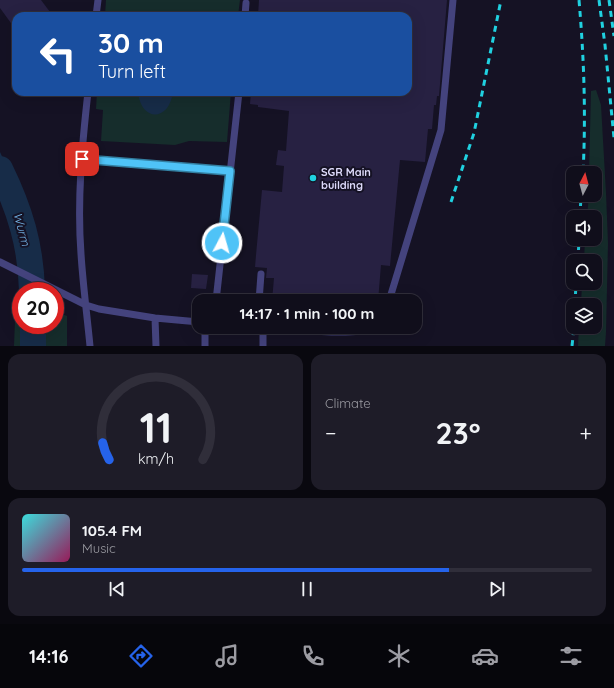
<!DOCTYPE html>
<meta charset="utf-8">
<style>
:root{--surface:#100e1b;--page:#1e1c28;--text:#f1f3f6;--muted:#9c9ca3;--line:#302e3a;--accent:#2563eb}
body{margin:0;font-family:Quicksand,sans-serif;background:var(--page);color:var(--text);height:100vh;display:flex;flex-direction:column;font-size:15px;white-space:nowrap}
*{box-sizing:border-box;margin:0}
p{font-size:13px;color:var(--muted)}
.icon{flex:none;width:22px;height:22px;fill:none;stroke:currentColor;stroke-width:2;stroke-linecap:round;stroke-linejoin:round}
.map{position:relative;height:346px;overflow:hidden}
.side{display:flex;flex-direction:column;gap:8px;padding:8px;background:#09080f;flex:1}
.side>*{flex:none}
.guide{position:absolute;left:12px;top:12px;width:400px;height:84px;border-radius:12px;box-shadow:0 4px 16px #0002,0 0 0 1px var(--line);background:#1a4fa0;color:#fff;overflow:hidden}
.needle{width:26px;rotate:6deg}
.tools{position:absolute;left:566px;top:166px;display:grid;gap:8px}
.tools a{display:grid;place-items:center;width:36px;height:36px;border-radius:8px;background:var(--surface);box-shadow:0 4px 16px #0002,0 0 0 1px var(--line);font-size:20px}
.speed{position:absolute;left:12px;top:282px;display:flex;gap:8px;font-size:20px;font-weight:700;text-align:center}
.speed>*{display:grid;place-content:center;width:52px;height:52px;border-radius:50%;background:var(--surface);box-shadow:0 4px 16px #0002,0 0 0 1px var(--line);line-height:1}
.speed .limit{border:6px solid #d22;background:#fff;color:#111}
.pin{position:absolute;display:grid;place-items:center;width:34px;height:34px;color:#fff;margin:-17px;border-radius:8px;box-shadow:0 2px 6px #0006}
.me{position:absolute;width:44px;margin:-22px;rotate:6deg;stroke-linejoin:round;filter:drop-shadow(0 0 3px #0008)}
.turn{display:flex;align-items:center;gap:14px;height:84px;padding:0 20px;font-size:18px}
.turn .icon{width:52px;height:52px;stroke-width:2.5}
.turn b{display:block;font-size:28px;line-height:34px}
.big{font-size:30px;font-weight:800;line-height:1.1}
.side .tile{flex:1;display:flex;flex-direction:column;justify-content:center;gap:6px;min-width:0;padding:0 14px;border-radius:12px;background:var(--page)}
.side .dial{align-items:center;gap:0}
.dial svg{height:104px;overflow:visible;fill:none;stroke:var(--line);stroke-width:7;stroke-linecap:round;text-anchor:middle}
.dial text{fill:var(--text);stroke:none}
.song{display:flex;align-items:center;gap:12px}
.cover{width:48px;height:48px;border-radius:6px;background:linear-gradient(135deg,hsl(180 70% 55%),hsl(330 70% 35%))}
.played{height:4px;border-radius:2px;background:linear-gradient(90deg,var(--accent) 75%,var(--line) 75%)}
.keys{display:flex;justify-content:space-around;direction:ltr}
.heat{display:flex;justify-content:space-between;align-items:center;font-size:22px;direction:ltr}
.side .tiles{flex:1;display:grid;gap:8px;grid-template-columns:1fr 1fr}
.tile:last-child{grid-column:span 2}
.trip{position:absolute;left:192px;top:294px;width:230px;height:40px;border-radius:12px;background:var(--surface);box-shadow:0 4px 16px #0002,0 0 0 1px var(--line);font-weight:800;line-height:40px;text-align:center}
.menu{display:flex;height:64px;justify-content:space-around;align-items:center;background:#06060b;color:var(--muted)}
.menu .icon{width:28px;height:28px}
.menu .selected{color:var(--accent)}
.menu b{font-size:18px;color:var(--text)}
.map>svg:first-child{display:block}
</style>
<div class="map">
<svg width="614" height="346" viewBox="0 0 614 346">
<rect width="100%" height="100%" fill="#151224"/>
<path fill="#162d2c" d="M106 0H240L238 16H105Z
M596 90 601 105 606 193 608 243 606 332 605 346H578L579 327H595V305H581L582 283H595V261H584L585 239H595V217H587L589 195H595V173H589L591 91Z
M97 92H231L227 142 189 141 175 145 101 141 103 110 96 109Z
M16 294 21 296V325H55V311L67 316V346H14Z"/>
<path fill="#172c48" d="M138 92H173C169 122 141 122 138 92Z
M0 152 21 198 28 226 33 257 15 248 12 229 0 192Z"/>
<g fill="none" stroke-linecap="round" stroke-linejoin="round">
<path stroke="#172c48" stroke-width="26" d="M0 169C20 210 31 246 32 291
M33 325V346"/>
</g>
<path fill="#272142" d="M0 0H41L53 16H16V30L0 8Z
M259 0H447L439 96H437L436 105H434L432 129H428L425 162 400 160 390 266 381 265 378 301H272L274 278H266L267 268 255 267 256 255 262 190 282 192 284 166 276 165 278 150 286 151 289 111 258 107V105L250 104 251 92H408V16H258Z
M192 274 208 275 206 289 191 288Z"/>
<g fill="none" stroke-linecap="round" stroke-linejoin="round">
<path stroke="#44437d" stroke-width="7" d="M96 16 98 0
M245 16 246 3
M88 92C82 145 77 201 81 254 83 285 87 315 90 346
M82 159 230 171
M0 262 86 305 99 309 155 318 199 322
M216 301 239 92
M259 301 261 274
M389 301 441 130 453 0
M155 318 156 346
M263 327V346
M267 327C289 328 355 338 371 327
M205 346V327"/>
<path stroke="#20d1e0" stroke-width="3" stroke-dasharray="6 5" stroke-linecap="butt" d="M579 0C584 58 586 115 583 173
M599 0 605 45 614 138
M609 0 614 36
M451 202 474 133 501 0
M580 217 581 195
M578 261 579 239
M575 305 576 283
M572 346 574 327"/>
</g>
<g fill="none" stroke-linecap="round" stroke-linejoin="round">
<g stroke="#337fa1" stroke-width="10">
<path id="route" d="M82 159 230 171 222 243"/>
</g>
<use href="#route" stroke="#4fc3f7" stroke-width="7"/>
</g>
<circle fill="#20d1e0" stroke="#151224" stroke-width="1.5" cx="313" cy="178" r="4"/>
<g text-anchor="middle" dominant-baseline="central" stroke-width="4" stroke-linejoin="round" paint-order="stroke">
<g font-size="11" font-weight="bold" fill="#dddafa" stroke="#151224" text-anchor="start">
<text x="321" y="172">SGR Main<tspan x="321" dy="13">building</tspan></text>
</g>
<g font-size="12" font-style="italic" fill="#76b8ec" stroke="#151224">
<text transform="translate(22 229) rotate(75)">Wurm</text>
</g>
</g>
</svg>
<div class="tools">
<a><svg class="needle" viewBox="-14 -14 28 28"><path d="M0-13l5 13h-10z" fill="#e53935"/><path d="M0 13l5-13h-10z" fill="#9c9ca3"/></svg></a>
<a><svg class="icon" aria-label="sound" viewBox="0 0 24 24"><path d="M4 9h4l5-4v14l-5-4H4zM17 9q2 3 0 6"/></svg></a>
<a><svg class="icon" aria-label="search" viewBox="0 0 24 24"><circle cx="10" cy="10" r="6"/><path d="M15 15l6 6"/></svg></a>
<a><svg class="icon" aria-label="layers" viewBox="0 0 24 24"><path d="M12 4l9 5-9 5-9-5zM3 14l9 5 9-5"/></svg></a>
</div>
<div class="speed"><div class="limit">20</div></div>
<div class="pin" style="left:82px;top:159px;background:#d93025"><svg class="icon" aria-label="arrive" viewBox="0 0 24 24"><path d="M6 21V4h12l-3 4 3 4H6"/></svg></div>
<svg class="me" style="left:222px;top:243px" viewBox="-20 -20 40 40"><circle r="17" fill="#4fc3f7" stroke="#fff" stroke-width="3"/><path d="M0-11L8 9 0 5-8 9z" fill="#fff"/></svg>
<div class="trip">14:17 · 1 min · 100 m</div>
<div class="guide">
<div class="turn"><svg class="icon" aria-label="left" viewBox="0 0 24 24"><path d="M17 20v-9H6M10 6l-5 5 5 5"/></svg><div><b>30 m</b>Turn left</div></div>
</div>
</div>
<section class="side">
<div class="tiles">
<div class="tile dial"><svg viewBox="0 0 100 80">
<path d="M14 69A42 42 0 1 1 86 69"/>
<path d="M14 69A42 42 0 0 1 9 56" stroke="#2563eb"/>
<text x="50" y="56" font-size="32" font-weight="700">11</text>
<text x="50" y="72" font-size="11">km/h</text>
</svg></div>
<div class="tile"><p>Climate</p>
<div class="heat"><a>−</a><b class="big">23°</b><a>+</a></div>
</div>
<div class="tile">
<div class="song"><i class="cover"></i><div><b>105.4 FM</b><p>Music</p></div></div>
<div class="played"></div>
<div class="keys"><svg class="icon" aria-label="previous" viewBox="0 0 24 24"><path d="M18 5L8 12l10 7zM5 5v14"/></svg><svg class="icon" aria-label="pause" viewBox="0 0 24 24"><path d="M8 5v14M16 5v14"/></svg><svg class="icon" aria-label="next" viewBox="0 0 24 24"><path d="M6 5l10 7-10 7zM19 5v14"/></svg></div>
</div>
</div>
</section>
<nav class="menu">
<b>14:16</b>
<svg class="icon selected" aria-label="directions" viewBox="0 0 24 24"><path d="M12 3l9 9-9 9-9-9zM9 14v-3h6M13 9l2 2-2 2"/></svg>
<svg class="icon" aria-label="music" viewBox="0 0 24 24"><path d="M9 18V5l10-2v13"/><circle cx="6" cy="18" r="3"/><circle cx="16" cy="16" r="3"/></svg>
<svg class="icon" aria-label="phone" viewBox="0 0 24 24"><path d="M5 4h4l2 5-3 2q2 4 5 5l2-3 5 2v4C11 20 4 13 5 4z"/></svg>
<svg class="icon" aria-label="climate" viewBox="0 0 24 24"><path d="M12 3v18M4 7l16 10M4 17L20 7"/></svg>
<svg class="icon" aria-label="car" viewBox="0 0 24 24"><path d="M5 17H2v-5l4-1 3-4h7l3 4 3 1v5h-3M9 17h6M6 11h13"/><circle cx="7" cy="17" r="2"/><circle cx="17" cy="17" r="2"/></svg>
<svg class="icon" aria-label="filters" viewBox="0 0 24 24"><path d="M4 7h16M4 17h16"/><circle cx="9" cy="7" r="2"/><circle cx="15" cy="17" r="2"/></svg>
</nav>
